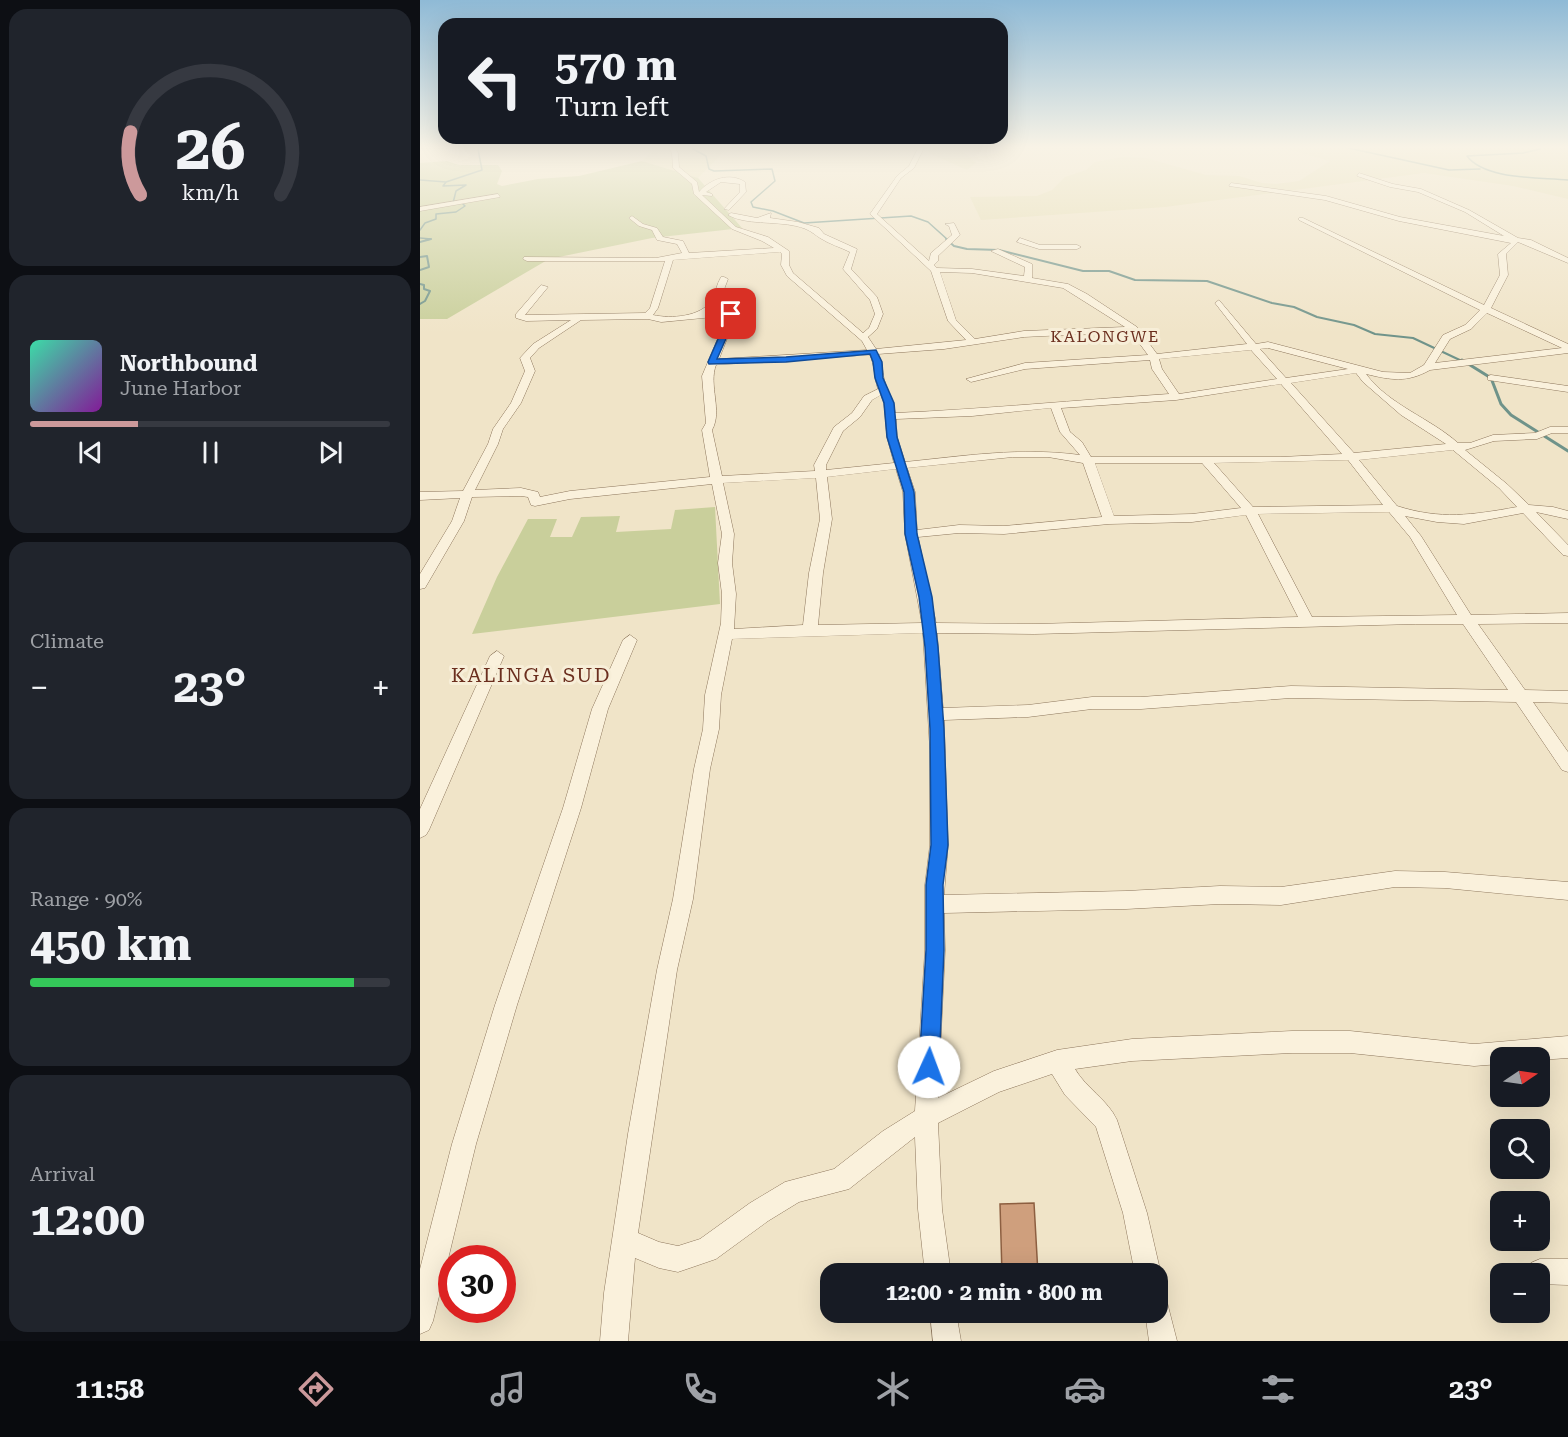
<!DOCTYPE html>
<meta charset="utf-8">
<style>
:root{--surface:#171b24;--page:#20242c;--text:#f1f3f6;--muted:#9ea1a6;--line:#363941;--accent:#cc999b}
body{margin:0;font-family:"Roboto Serif",serif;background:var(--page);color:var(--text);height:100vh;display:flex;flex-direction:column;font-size:22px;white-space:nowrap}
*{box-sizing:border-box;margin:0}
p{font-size:20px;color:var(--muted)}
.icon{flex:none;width:33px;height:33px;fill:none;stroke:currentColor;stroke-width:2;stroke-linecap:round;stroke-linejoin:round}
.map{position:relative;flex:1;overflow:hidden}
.panel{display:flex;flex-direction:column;gap:9px;padding:9px;background:#0d0f14;width:420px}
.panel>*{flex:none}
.hud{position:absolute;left:18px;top:18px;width:570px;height:126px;border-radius:18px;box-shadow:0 6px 24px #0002;background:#171b24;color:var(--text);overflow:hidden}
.needle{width:39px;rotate:77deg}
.fabs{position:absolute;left:1070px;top:1047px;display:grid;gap:12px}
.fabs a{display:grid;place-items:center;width:60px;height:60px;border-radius:12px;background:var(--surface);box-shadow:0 6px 24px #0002;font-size:30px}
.speed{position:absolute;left:18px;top:1245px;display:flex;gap:12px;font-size:30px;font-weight:700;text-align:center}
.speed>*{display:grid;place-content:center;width:78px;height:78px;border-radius:50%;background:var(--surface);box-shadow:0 6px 24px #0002;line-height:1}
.speed .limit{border:9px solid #d22;background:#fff;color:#111}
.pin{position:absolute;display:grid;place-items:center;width:51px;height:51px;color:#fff;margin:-26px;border-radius:12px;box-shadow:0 3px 9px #0006}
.me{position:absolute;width:66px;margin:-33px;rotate:2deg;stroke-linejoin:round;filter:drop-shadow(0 0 4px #0008)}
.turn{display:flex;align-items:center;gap:21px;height:126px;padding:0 18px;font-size:27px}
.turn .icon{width:78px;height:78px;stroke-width:2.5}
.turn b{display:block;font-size:42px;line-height:51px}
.big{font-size:45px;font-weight:700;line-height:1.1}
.panel .card{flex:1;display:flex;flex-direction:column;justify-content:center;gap:9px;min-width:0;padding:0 21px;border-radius:18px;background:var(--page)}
.panel .dial{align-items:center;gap:0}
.dial svg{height:156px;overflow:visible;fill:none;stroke:var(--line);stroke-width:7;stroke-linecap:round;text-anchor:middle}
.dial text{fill:var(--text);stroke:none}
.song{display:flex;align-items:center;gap:18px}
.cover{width:72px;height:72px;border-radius:9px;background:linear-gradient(135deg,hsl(160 70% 55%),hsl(290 70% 35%))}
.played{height:6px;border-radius:3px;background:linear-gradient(90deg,var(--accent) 30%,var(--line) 30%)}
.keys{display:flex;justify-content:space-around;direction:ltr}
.heat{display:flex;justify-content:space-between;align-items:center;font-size:33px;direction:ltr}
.charge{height:9px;border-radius:4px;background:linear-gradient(90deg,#34c759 90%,var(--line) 0)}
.trip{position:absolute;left:400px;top:1263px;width:348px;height:60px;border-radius:18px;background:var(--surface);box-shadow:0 6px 24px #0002;font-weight:700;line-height:60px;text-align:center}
.tab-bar{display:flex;height:96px;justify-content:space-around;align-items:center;background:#090b0e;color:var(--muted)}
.tab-bar .icon{width:42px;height:42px}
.tab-bar .active{color:var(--accent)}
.tab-bar b{font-size:27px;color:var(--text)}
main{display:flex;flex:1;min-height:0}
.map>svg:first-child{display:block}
</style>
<main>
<section class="panel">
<div class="card dial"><svg viewBox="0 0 100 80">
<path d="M14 69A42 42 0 1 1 86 69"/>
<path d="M14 69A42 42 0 0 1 9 37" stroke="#cc999b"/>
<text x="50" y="56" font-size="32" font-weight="700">26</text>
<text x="50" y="72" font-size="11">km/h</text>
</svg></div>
<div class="card">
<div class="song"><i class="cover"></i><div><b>Northbound</b><p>June Harbor</p></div></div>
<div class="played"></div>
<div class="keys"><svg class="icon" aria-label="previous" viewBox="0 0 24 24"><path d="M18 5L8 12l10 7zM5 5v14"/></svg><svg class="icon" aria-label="pause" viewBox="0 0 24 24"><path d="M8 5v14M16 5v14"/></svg><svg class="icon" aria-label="next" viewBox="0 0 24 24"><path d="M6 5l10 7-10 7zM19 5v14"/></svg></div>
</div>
<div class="card"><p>Climate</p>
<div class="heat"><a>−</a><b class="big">23°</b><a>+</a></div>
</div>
<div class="card"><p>Range · 90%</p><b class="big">450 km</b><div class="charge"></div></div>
<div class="card"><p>Arrival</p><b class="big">12:00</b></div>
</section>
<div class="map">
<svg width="1148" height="1341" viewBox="0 0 1148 1341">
<rect width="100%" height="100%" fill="#f0e4c8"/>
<path fill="#e6deb5" d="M237 146H315L306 150 278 178 222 161Z
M508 146H537L556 163 547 170 509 153Z
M783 146H1148V199L1093 186 1004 173 745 207 561 220 550 197 617 196 632 190 645 177 666 170 675 162 703 157 726 158 786 175 819 176 842 183 856 184 879 181 910 161 860 147 823 146 797 150Z"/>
<path fill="#c9cf9b" d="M27 161 39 165H78L82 171 77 184 82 186 118 179 159 176 222 161 278 178 322 228 232 238 129 259 27 319H0V163Z
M295 507 300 604 52 634 77 577 108 519H137L130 537H152L161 517 200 516 196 532 251 529 255 510Z"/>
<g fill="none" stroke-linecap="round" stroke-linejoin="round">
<path stroke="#6f938a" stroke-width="1.5" d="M273 146V149L286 156 289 169 294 171 352 169 355 181 331 202 333 207 353 211 384 223 491 216 508 222 528 240
M1120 146V149L1103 153 1047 156C1065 180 1119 177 1148 180
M924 147 1029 170 1060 169
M0 180 26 182 62 170 58 149 61 146
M0 230 5 223 16 219V214L36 212 45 206 42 203H33L36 191 46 185 23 186 26 182
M0 238 11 239 6 240"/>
<path stroke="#6f938a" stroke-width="2" d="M526 239 534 246 547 249 579 250 663 271H689L715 280 787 281 852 303 874 307 897 317 934 325 955 334 993 338 1044 362
M0 242 11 239H8
M0 257 7 256 9 267 0 270
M0 284 4 285V289L10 291 5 301 0 304"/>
<path stroke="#6f938a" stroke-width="3" d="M1042 360 1071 378 1081 404 1091 415 1148 451"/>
</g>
<path fill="#cf9f7d" stroke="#8d5f41" stroke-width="1.5" d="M614 1203 618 1274H582L580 1204Z"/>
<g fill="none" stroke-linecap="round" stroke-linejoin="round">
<g stroke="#8d765c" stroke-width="1">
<path id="minor" d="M248 146H254L258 153 259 167 277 182 279 192C290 179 310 172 325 182L326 192 309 210 304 209 320 192V184L301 182 286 192 292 194V196L282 195 316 227 348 237 369 251V265L373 273 443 333 449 328 455 314 450 300 423 269 430 252C420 247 409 244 400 238 391 232 389 229 376 226 355 221 325 225 308 215L311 213 337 218 351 213 350 218 378 222 399 228 404 234 437 249 431 269 457 297 463 314 457 329 448 337 456 349 546 340 528 321 511 271 450 214 477 176 489 166 499 146H505L494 168 481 178 457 214 509 261 511 253 532 235 529 226 525 224 534 223 540 235 518 256V261L514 265 517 268 552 269 604 276 605 267 571 251 578 249 612 264V278L648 284 667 294 717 327 737 354 827 344 795 303 799 300 836 344 848 342 963 372 990 373 1004 365 1023 335 1045 325 1060 310 879 220V218H883L1064 305 1080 275 1078 254 1091 243 979 221 905 200 809 186 811 183 906 196 980 217 1084 236 1045 212 998 192 970 187 937 176 939 173 973 184 1001 189 1049 210 1098 238 1111 240 1148 258V263L1098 242 1086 254 1088 275 1071 308 1148 344V353L1010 370C987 383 971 380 946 374 969 405 1010 418 1038 443H1050L1073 435 1115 433 1130 427H1148V433H1132L1117 439 1074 441 1045 450 1087 484 1109 505 1133 507 1148 511V519L1116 512 1148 545V556L1143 555 1103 513 1044 524 1017 522 985 516 1001 536 1051 615 1148 613V623L1058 624 1105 690 1148 691V703L1113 702 1148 752V772L1142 770 1096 702 871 698 721 709H672L608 717 524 720 528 845 524 895 706 891 800 886 861 887 975 871 1025 872 1148 882V900L1025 888 975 887 861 905 800 904 706 909 524 913 525 950 518 1098 574 1071 637 1050 712 1039 872 1031H930L1054 1044 1148 1036V1058L1119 1060V1058H1080V1064L1054 1066 930 1053H872L712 1061 655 1069C666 1088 688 1100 697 1120L727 1213 741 1274 738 1281V1274H715L703 1213 676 1127 645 1095 632 1074 579 1092 518 1123 522 1209 531 1274H505L498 1209 495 1137 429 1189 379 1202 348 1221 296 1259 258 1272 239 1268 215 1258 208 1341H180L184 1293 208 1134 237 970 253 899 274 769 283 729 285 695 301 623 302 594 298 563 302 534 292 484 150 499 115 506 111 505 108 497 101 496 52 497 44 521 5 588 0 589V574L32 521 40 498 0 500V492L43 491 68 444 73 429 91 403 105 371 100 358 113 344 151 320 106 321 96 318V314L121 285 128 287 105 315 225 313 230 308 245 261H107L103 259 104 257 236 258 262 253 257 244 237 240 232 230 219 226 209 218 212 216 223 224 237 228 243 237 263 241 269 253 354 248 342 241 312 229 274 194 272 184 253 168 252 153ZM360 252 362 254 361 265 367 276 442 341 447 350 299 359 316 316 306 310 289 312 300 300 308 279 304 277H301C297 284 295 293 292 300 281 317 251 319 233 315L238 308 253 260ZM520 272 552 273 643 288 705 327 604 331 555 339 536 320ZM1067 313 1142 348 1015 363 1030 339 1051 329ZM305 316 307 317 282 376 286 423 282 430 290 477 150 491 120 497 118 492 101 488 55 490 78 444 83 429 101 403 115 371 110 358 119 348 161 320 228 319 241 322ZM711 332 728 355 605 363 546 379 551 382 605 369 730 360 732 369 749 394C658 400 567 409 475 413 474 400 467 391 464 379 462 370 463 363 458 354L524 349 604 337ZM848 348 928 369 866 378 840 349ZM831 350 857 379 759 394 742 369 739 359ZM450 355C455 365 454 377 458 389L444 396 432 413 414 427 394 465 395 471 302 476 292 430C303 411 288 385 296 365ZM936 373 943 382 981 415 1026 444 934 453 871 383ZM861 384 922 454 861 457H671L662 442 650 432 641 408 756 400ZM461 395 464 403 467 437 474 463 406 470V465L423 431 440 417 452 400ZM631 408 640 432 660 455C601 447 544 456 485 462L477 437 476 419 552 416ZM1033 450 1079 488 1097 507C1052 515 1021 520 977 506L939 460ZM593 457H628L663 463 682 517 584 526 539 525 497 530 495 492 487 468ZM928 460 963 505 833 507 794 463ZM675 463H782L821 508 772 514 694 516ZM476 469 483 492 485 534 502 623 398 625 403 573 412 519 407 477ZM396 478 400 519 389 573 383 625 314 629 316 594 312 563 314 534 303 483ZM969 512 990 537 1037 615 892 617 838 514ZM826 515 878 617 614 624 516 623 498 537 539 533 584 534 689 524 772 522ZM996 624H1043L1088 690 871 686 721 697H672L608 705 523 708 517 633 614 634ZM503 633 510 750V845L505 885V950L495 1111 463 1131 414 1169 365 1182 330 1203 280 1239 258 1246 239 1242 218 1233 257 970 273 899 290 769 299 729 301 695 312 639Z
M78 194 80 197 0 211V207Z
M600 238 620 245H657L661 247 657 249H619L597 242Z
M1071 375 1148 386V392L1068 380V376Z
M210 635 217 640 188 709 161 808 97 1005 56 1144 13 1321 9 1330 0 1334V1269L32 1144 75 1005 143 808 172 709 203 640Z
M77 651 84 656 9 830 6 835 0 838V809L70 656Z
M1120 1259H1148V1285L1119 1284V1274L1107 1272 1111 1263Z
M738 1298 747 1302 757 1341H729L725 1312H738Z
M510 1312H536L541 1341H513Z"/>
</g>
<use href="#minor" fill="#faf1dc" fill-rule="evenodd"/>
</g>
<linearGradient id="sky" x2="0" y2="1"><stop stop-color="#8fbad6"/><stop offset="0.44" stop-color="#f8f3e6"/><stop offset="1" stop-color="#f8f3e6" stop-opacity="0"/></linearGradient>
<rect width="1148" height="334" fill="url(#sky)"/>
<path fill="#1a73e8" stroke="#114b97" stroke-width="1.5" d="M311 311 316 316 297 359 366 357 456 350 462 362 463 378 474 403 477 437 494 492 497 534 512 597 518 647 524 729 528 845 523 885 524 950 519 1067 516 1074 509 1077 502 1074 499 1067 506 950V885L511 845 510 729 505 647 499 597 485 534 484 492 467 437 464 403 455 378 453 362 450 354 366 362 289 364 288 362 308 316 307 314Z"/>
<g text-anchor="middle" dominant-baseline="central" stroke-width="6" stroke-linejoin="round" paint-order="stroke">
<g font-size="16" letter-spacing="1.5" fill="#6b2e1e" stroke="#f7eed8">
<text x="685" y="336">KALONGWE</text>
</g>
<g font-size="20" letter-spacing="1.5" fill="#6b2e1e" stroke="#f7eed8">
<text x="111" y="675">KALINGA SUD</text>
</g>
</g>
</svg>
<div class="fabs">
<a><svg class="needle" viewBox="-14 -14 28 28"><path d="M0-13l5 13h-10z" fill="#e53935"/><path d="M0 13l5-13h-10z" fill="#9ea1a6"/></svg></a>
<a><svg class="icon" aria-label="search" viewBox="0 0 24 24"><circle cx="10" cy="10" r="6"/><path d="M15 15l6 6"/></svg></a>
<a>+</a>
<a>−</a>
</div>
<div class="speed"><div class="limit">30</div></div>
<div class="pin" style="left:311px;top:314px;background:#d93025"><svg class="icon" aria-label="arrive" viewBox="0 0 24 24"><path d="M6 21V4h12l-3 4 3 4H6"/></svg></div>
<svg class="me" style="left:509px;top:1067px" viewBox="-20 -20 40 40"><circle r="19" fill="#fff"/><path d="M0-13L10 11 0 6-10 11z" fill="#1a73e8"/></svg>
<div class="trip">12:00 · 2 min · 800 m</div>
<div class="hud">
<div class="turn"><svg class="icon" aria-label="left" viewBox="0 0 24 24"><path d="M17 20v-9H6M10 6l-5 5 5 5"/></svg><div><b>570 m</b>Turn left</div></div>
</div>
</div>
</main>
<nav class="tab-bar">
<b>11:58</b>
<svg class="icon active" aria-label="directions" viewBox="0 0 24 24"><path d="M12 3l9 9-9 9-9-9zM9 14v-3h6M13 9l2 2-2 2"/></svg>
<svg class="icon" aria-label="music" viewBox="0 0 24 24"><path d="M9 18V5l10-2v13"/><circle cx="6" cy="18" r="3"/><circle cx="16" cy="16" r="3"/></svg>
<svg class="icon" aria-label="phone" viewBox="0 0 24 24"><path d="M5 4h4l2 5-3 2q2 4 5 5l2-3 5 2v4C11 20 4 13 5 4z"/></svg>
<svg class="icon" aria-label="climate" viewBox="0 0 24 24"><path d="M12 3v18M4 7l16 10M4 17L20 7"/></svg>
<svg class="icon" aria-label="car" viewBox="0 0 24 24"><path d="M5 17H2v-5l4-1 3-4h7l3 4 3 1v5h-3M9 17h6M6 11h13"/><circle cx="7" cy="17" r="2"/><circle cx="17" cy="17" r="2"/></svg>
<svg class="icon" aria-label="filters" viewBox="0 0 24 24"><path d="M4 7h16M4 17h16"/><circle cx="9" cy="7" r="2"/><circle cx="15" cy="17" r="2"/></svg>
<b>23°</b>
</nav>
